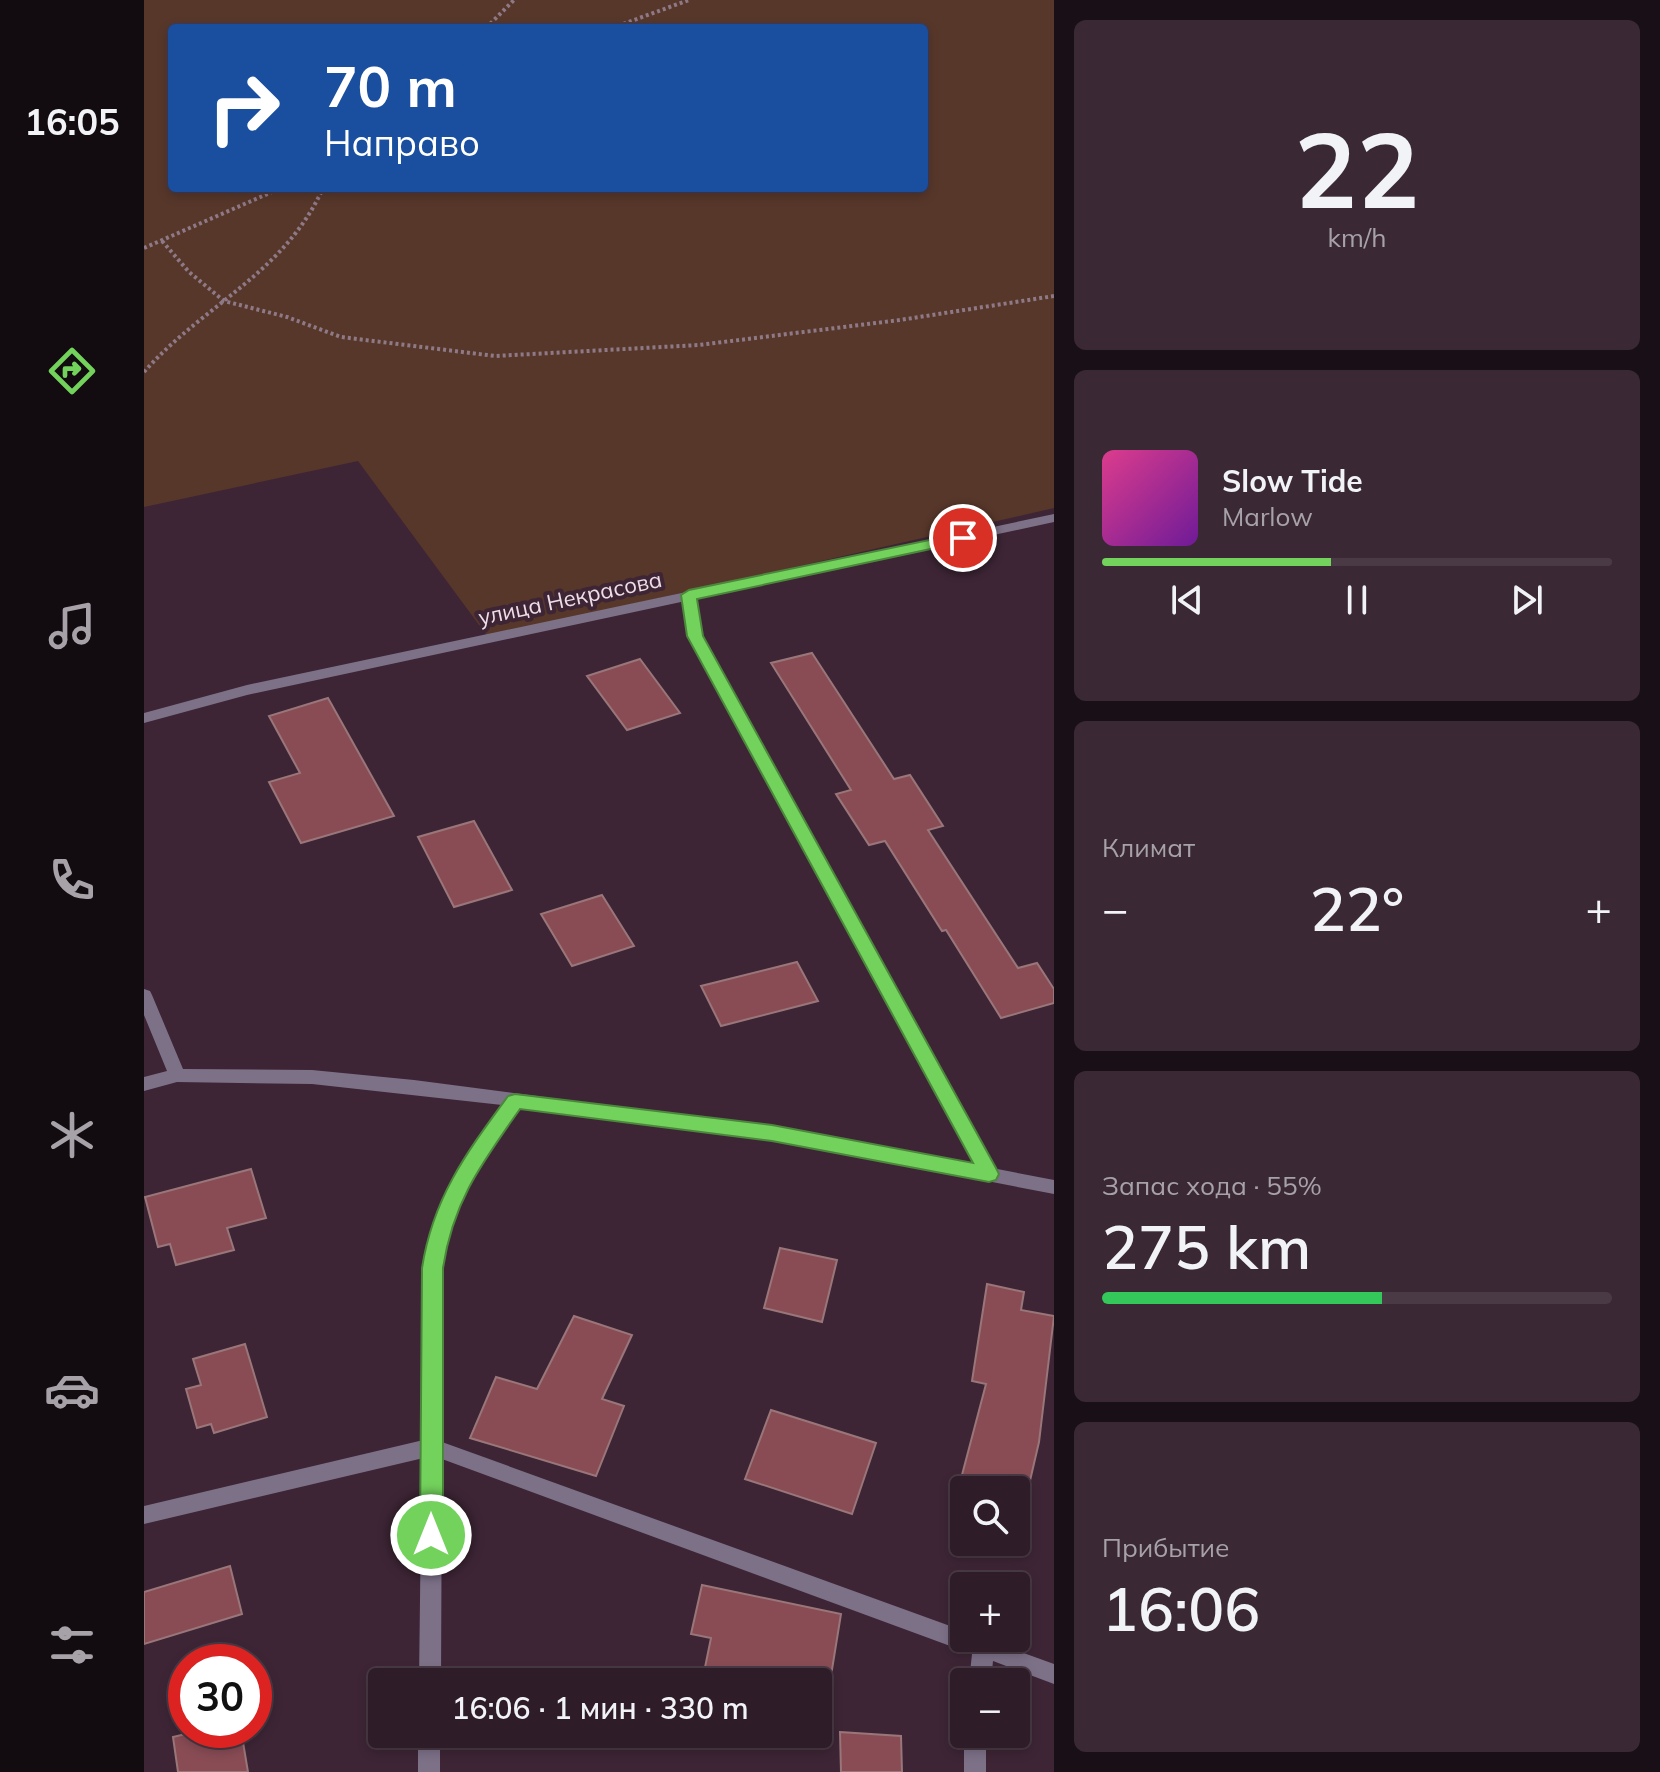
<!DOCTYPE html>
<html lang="ru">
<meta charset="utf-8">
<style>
:root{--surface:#2e1c28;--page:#3a2934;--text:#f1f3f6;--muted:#a7a1a8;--line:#493a45;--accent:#73d25c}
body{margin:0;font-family:Mulish,sans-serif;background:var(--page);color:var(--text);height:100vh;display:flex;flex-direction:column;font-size:30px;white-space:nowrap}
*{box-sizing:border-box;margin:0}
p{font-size:26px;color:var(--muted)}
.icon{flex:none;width:44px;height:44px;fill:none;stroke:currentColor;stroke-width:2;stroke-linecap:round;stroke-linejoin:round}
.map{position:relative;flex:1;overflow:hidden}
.panel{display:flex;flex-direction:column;gap:20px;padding:20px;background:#190f16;width:606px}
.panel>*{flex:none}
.banner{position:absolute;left:24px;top:24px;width:760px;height:168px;border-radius:8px;box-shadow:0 4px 12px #0003,0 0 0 2px var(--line);background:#1a4fa0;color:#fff;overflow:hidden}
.tools{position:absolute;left:806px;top:1476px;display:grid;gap:16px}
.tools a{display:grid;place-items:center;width:80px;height:80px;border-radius:8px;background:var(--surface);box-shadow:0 4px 12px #0003,0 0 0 2px var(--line);font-size:40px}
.speed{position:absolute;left:24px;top:1644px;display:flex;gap:16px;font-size:40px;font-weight:700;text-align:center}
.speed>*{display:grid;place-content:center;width:104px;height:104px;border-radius:50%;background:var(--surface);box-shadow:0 4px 12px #0003,0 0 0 2px var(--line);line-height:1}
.speed .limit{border:12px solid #d22;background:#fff;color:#111}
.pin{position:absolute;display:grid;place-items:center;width:68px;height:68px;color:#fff;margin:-34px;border:4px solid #fff;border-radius:50%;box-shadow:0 2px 8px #0007}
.me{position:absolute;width:88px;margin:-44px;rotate:0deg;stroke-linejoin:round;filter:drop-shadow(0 0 6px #0008)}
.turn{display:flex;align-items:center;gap:28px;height:168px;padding:0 24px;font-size:36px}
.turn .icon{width:104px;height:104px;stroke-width:2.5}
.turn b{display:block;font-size:56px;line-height:68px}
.big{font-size:60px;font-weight:600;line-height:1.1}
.panel .widget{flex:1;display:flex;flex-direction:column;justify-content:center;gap:12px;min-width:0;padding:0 28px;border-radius:12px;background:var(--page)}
.panel .dial{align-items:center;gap:0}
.dial b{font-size:104px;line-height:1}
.song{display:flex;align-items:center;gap:24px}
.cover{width:96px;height:96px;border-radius:12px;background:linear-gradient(135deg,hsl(330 70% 55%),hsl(280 70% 35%))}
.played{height:8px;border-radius:4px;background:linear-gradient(90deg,var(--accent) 45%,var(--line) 45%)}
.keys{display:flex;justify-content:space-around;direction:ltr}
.heat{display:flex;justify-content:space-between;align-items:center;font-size:44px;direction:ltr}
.charge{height:12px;border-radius:6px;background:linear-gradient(90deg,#34c759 55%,var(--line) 0)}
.trip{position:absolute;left:224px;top:1668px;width:464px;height:80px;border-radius:8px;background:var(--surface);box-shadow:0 4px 12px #0003,0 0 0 2px var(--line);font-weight:600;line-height:80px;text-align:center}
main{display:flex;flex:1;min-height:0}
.tab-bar{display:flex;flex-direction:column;width:144px;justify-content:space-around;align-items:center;background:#120b10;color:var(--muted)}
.tab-bar .icon{width:56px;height:56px}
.tab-bar .current{color:var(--accent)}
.tab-bar b{font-size:36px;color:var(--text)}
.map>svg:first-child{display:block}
</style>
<main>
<nav class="tab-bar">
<b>16:05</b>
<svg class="icon current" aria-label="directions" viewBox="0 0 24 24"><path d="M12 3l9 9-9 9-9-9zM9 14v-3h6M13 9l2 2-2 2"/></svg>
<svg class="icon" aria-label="music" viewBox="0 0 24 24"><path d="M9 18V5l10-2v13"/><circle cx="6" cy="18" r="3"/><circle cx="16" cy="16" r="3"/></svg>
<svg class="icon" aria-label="phone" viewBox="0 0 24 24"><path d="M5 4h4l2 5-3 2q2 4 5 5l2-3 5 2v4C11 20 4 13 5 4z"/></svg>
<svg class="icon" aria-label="climate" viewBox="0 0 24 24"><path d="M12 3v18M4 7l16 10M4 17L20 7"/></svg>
<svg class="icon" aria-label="car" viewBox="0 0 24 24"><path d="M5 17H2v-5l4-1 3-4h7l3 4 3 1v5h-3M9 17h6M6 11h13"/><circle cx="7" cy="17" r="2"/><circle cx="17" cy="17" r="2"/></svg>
<svg class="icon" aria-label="filters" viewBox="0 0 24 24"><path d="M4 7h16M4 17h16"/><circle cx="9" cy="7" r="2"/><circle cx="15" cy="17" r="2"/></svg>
</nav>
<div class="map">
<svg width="910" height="1772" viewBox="0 0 910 1772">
<rect width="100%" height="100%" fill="#3d2535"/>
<path fill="#57372a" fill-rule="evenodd" d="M0 0H910V508L344 637 214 461 0 507ZM28 28H780V188H28Z"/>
<path fill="#894c55" stroke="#997679" stroke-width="2" d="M668 653 750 779 766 775 799 826 784 830 874 968 893 963 910 989V1003L857 1018 802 930 798 931 741 841 725 845 692 794 707 790 627 663Z
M496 659 536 713 483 730 443 676Z
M184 698 250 816 157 843 125 782 156 773 125 716Z
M330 821 368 890 310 907 274 837Z
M458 895 490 946 428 966 397 914Z
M653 962 674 1001 577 1026 557 986Z
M107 1169 122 1218 83 1228 90 1250 32 1265 26 1244 14 1247 1 1197Z
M636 1248 693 1260 678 1322 620 1308Z
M843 1284 880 1292 877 1310 910 1316 895 1442 875 1528 872 1527V1490H820V1512L809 1509 842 1384 828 1381Z
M430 1316 488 1335 458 1399 480 1406 452 1476 326 1438 352 1377 393 1389Z
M101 1344 123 1417 70 1433 67 1424 53 1428 42 1389 57 1385 49 1359Z
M627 1410 732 1443 708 1514 601 1479Z
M86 1566 98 1614 0 1644V1592Z
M558 1585 697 1614 686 1682H558L567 1638 547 1634Z
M58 1730H97L104 1772H34L29 1737Z
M696 1732 757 1736 758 1772H697Z"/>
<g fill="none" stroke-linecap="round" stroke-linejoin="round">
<path stroke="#8e7987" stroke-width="4" stroke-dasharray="3 3" stroke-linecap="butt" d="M342 28 370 0
M468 28 545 0
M18 241 45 272 80 301 143 317 197 337 351 356 555 345 756 320 910 296
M0 248 137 188
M0 372C59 305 141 273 179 188"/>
<path fill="#7d7188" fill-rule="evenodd" d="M545 591 552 595 558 636 851 1169 854 1174 851 1179 845 1181 839 1179 544 636 538 595Z
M288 1438 295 1441 298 1447 295 1453 288 1456 0 1524V1506Z"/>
<path fill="#7d7188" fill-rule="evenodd" d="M910 514V522L103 695 0 723V713L103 685Z
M0 989 6 991 8 995 39 1069 168 1070 270 1080 652 1130 910 1180V1194L652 1144 376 1108C338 1161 310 1202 298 1268V1442L820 1631V1638H838L910 1664V1684L849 1661 847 1682H825L828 1654 298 1459 297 1682H275L280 1268C292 1205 321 1156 358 1105L168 1084 33 1082 0 1091V1077L23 1071 0 1015Z
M274 1734H296V1772H274Z
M820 1734H842V1772H820Z"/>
</g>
<path fill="#73d25c" stroke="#4b883c" stroke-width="2" d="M819 533 827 538 824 541 553 599 559 636 852 1168 855 1174 852 1180 845 1182 628 1141 376 1109C338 1163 309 1201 299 1268V1535L295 1543 287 1546 279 1543 276 1535 278 1268C289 1197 323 1152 364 1096L371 1094 628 1125 829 1163 543 636 537 595 545 590Z"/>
<g text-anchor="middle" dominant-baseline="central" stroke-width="8" stroke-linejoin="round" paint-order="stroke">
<g font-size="22" fill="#eedee8" stroke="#3d2535">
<text transform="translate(426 598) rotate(-12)">улица Некрасова</text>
</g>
</g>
</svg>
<div class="tools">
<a><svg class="icon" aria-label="search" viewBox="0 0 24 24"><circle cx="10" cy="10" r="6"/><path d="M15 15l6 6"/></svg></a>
<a>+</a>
<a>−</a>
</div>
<div class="speed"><div class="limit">30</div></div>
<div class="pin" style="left:819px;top:538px;background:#d93025"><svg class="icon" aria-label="arrive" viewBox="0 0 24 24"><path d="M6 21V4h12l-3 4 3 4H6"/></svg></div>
<svg class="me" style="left:287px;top:1535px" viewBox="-20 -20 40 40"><circle r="17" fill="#73d25c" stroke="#fff" stroke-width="3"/><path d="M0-11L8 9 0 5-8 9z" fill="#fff"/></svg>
<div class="trip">16:06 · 1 мин · 330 m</div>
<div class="banner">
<div class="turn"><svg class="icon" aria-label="right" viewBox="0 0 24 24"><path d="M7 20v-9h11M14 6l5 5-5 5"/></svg><div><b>70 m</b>Направо</div></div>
</div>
</div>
<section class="panel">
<div class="widget dial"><b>22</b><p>km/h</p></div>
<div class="widget">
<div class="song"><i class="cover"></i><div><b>Slow Tide</b><p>Marlow</p></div></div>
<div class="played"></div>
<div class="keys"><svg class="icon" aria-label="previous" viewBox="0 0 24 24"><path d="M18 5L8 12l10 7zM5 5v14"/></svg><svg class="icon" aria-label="pause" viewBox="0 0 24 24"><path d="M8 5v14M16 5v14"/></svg><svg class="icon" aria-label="next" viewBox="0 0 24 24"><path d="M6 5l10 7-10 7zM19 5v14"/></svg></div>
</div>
<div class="widget"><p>Климат</p>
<div class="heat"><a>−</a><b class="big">22°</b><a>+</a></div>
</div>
<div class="widget"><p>Запас хода · 55%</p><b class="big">275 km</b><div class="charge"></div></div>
<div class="widget"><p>Прибытие</p><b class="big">16:06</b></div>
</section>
</main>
